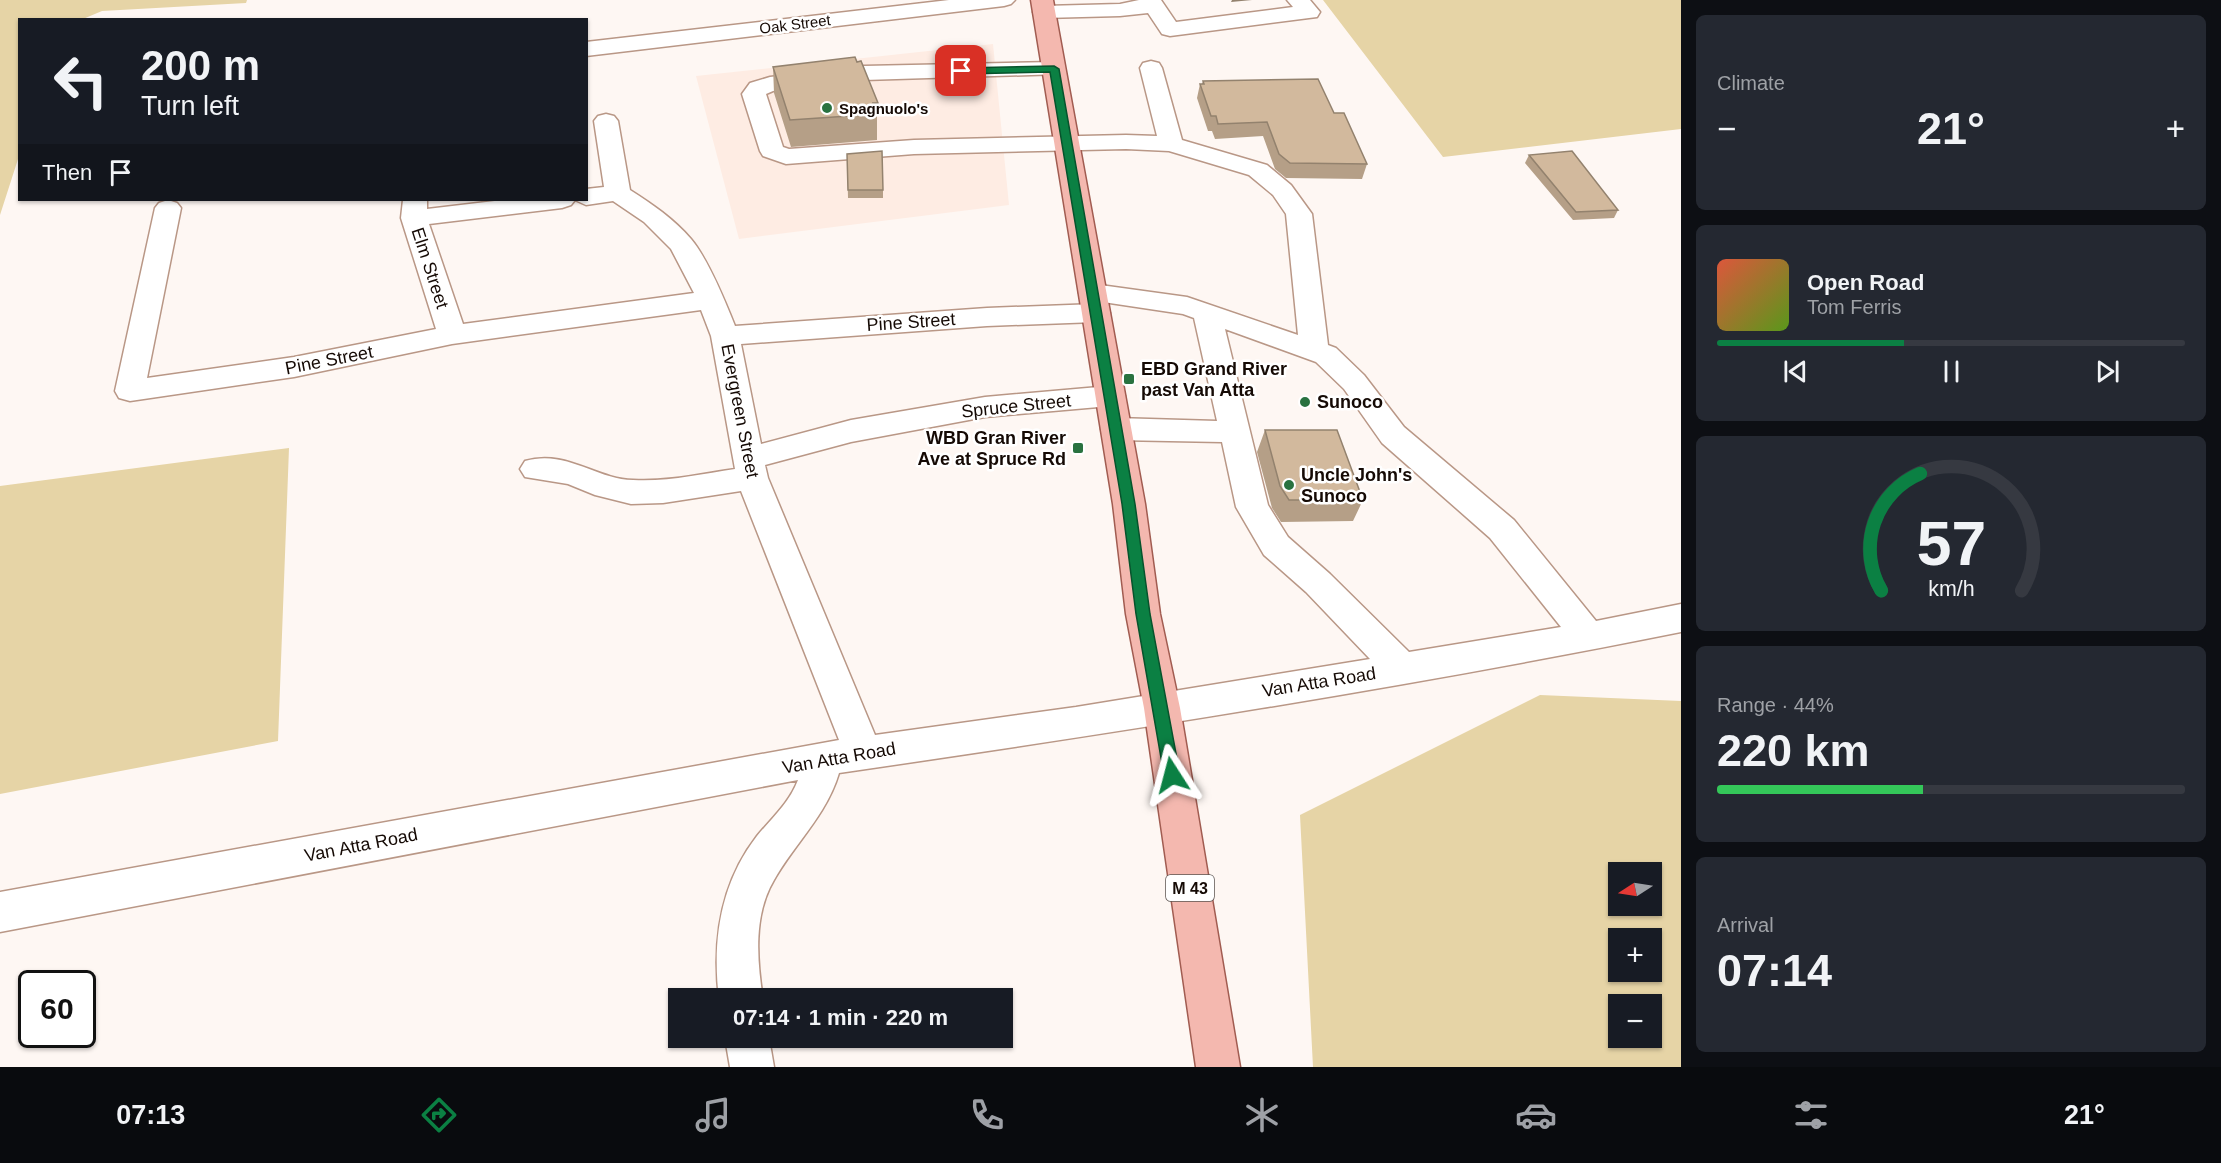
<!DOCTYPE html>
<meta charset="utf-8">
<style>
:root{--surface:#171b24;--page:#242831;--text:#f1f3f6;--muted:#9ea1a6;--line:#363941;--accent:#0b8043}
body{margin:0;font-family:Arial,sans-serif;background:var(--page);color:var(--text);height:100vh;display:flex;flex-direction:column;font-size:22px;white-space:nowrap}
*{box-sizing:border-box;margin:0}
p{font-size:20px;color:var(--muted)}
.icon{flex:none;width:33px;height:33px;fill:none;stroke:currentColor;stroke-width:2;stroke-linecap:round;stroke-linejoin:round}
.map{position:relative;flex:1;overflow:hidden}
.panel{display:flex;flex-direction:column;gap:15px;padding:15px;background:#0d0f14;width:540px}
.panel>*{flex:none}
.banner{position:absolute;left:18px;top:18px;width:570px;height:183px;border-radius:0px;box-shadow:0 2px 4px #0004;background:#171b24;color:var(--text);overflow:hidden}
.needle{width:39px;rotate:258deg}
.controls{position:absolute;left:1608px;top:862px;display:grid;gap:12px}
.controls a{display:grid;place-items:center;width:54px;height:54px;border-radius:0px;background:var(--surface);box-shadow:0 2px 4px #0004;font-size:30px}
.speed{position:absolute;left:18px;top:970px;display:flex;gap:12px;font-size:30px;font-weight:700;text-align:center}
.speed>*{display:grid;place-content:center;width:78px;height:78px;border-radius:50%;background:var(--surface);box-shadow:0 2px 4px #0004;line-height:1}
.speed .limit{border:3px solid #111;border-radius:9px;background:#fff;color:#111}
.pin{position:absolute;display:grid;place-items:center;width:51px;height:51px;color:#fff;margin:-26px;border-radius:12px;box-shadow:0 3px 9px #0006}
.me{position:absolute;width:66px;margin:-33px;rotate:351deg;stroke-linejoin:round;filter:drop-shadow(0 0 4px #0008)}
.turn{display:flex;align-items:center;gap:21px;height:126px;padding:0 24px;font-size:27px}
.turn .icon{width:78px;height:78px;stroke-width:2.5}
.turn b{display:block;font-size:42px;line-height:51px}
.then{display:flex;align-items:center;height:57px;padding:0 24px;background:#0003;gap:12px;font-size:22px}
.big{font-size:45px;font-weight:700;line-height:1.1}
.panel .widget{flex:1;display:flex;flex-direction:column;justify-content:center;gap:9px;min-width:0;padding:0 21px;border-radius:9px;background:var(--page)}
.panel .dial{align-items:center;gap:0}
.dial svg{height:156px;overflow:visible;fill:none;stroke:var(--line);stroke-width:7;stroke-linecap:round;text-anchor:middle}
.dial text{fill:var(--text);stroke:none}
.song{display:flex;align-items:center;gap:18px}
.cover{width:72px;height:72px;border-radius:9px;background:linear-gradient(135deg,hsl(10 70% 55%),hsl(90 70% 35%))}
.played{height:6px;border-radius:3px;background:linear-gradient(90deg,var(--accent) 40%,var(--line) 40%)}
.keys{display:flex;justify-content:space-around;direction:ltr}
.heat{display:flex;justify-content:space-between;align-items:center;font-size:33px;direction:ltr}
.charge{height:9px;border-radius:4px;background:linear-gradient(90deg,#34c759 44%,var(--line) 0)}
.trip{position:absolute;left:668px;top:988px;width:345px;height:60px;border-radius:0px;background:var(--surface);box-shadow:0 2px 4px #0004;font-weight:700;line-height:60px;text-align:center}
.menu{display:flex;height:96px;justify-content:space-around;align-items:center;background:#090b0e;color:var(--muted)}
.menu .icon{width:42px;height:42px}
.menu .selected{color:var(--accent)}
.menu b{font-size:27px;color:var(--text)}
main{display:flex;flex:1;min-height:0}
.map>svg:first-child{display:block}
</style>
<main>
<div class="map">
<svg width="1681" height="1067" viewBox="0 0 1681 1067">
<rect width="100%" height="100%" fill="#fef7f3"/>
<path fill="#feece3" d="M993 44 1009 205 739 239 696 76Z"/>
<path fill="#e6d4a6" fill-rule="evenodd" d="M0 0H247L246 3 102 11 83 19 20 20 19 156 0 215Z
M1323 0H1681V129L1443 157Z
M289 448 278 741 0 794V486Z
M1540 695 1681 701V1067H1313L1300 815ZM1618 873H1652V906H1618ZM1618 939H1652V972H1618ZM1618 1005H1652V1038H1618Z"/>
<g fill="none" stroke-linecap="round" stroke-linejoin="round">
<g stroke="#b99786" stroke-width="3">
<path id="minor" d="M949 0H1015L1011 4 1004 6 586 56V42Z
M1139 0H1161L1176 22 1293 7 1287 0H1310L1320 12 1317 17 1309 18 1170 36 1162 34 1148 13 1120 16 1044 18 1036 17 1033 12 1036 7 1044 6 1120 4Z
M1151 61 1159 63 1162 68 1182 140 1267 165 1291 185 1312 214 1328 345 1336 348 1364 375 1404 427 1514 520 1596 621 1681 604V632C1402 688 1121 732 839 773 826 816 795 843 774 880 753 915 757 961 763 999H719C712 941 720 884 757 836 771 819 790 802 798 780L0 932V892L839 740 741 491 663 503 631 504 595 495 568 484 525 477 520 469 525 461C566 449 595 479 633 480 667 482 701 474 735 469L711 336 701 310 452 344 294 377 130 401 119 398 115 391 155 208 159 203 168 200 177 203 181 208 147 378 294 357 436 329 401 218 403 200H427V209L503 200H575L571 205 562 208 429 224 463 324 694 293 671 249 644 222 613 201 586 205 575 200H586V189L604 187 594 121 598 116 606 114 614 116 618 121 630 190C652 204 674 219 691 239 708 259 725 301 735 326L987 308 1096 304 1106 307 1110 313 1106 319 1096 322 987 326 741 344 761 444 851 420 985 397 1110 386 1121 389 1125 396 1121 403 1110 406 985 417 851 442 765 465 768 478 875 735 1076 707 1370 659 1306 592 1264 555 1236 507 1222 442 1116 440 1105 437 1101 429 1105 421 1116 418 1217 421 1194 318 1183 314 1083 299 1079 293 1083 287 1093 284 1187 297 1298 335 1286 214 1273 195 1249 175 1169 151 1126 149 914 154 786 164 763 156 760 151 742 94 750 83 770 77 864 66 1054 62 1062 64 1065 69 1062 74 864 80 773 91 766 94 783 147 789 149 914 140 1126 135 1157 136 1140 68 1143 63ZM1225 329 1316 362 1344 389 1382 443 1490 538 1561 627 1409 652 1330 574 1288 537 1268 505Z
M725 1038H769L774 1067H730Z"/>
</g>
<g stroke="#a15c51" stroke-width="3">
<path id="major" d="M1031 0H1053L1145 504 1160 614 1180 708 1240 1067H1196L1144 708 1126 614 1113 504Z"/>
</g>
<use href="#minor" fill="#fff" fill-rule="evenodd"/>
<use href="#major" fill="#f4b8af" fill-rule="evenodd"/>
</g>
<path fill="#b59f87" d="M773 67 877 113V140L791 147 774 93Z
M1203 81 1334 113 1367 164 1362 179 1286 178 1275 169 1263 136 1215 139 1212 131H1208L1197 98 1200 84H1202Z
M847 154 883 190V198H848Z
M1529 155 1618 210 1614 218 1573 220 1525 163Z
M1265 430 1363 500 1353 521 1281 522 1272 508 1257 452Z"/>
<path fill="#93826e" d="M1232 0H1252L1231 2Z
M873 103H878L877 114Z"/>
<path fill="#d2b99d" stroke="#93826e" stroke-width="1.5" d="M855 57 857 62 861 61 878 103H873L878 114 790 120 773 67Z
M1318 79 1334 113H1344L1367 164 1290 163 1279 154 1267 122 1218 124 1216 116H1211L1200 84H1204L1203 81Z
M882 151 883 190H848L847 154Z
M1572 151 1618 210 1576 212 1529 155Z
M1265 430H1337L1363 500H1289L1280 486Z"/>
<path fill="#0b8043" stroke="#07532c" stroke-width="1.5" d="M1054 66 1059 69 1135 504 1150 614 1180 775 1178 780 1172 782 1167 780 1164 775 1136 614 1122 504 1050 72 961 74 956 71 961 68Z"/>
<g fill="#297240" stroke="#fff" stroke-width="2">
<circle cx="827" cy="108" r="6"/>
<rect x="1123" y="373" width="12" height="12" rx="3"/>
<circle cx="1305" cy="402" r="6"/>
<rect x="1072" y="442" width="12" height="12" rx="3"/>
<circle cx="1289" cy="485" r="6"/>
</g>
<g text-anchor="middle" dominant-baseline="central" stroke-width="5" stroke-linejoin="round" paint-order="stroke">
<g font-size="15" fill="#150a05" stroke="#fff">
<text transform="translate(795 24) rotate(-7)">Oak Street</text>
</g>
<g font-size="15" font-weight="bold" fill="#150a05" stroke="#fff" text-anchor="start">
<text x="839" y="108">Spagnuolo's</text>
</g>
<rect fill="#fff" stroke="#5b5450" stroke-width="1.5" x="1166" y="875" width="48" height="26" rx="4.5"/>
<g font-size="16" font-weight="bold" fill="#150a05">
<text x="1190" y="888">M 43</text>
</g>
<g font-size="18" fill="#150a05" stroke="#fff">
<text transform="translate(430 268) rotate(72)">Elm Street</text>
<text transform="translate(911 322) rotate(-4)">Pine Street</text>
<text transform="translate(329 360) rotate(-11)">Pine Street</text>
<text transform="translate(1016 406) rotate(-6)">Spruce Street</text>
<text transform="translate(740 411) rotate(79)">Evergreen Street</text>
<text transform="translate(1319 682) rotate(-9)">Van Atta Road</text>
<text transform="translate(839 758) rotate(-10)">Van Atta Road</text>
<text transform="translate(361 845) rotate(-11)">Van Atta Road</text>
</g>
<g font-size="18" font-weight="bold" fill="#150a05" stroke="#fff" text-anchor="start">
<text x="1141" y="369">EBD Grand River<tspan x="1141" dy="21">past Van Atta</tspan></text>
<text x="1317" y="402">Sunoco</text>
<text x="1066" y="438" text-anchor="end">WBD Gran River<tspan x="1066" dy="21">Ave at Spruce Rd</tspan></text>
<text x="1301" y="475">Uncle John's<tspan x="1301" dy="21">Sunoco</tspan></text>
</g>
</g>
</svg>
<div class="controls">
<a><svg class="needle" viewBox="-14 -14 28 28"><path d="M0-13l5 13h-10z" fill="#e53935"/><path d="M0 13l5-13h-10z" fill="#9ea1a6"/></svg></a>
<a>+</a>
<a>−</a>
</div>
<div class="speed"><div class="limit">60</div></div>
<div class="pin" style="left:961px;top:71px;background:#d93025"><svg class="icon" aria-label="arrive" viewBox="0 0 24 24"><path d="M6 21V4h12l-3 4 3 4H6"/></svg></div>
<svg class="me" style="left:1172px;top:775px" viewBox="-20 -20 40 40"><path d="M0-17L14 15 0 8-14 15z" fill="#0b8043" stroke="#fff" stroke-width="4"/></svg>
<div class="trip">07:14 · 1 min · 220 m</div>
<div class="banner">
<div class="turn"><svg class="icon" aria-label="left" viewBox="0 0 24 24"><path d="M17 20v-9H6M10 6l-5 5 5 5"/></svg><div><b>200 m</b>Turn left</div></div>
<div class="then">Then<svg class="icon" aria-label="arrive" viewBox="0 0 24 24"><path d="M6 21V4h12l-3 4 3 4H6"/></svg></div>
</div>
</div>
<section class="panel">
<div class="widget"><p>Climate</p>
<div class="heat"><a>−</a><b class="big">21°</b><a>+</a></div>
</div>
<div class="widget">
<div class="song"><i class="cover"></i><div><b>Open Road</b><p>Tom Ferris</p></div></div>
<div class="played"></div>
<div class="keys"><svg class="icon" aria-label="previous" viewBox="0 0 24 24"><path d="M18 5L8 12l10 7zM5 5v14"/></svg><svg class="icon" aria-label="pause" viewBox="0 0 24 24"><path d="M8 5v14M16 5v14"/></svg><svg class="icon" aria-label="next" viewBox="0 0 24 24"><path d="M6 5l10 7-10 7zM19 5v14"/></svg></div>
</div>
<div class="widget dial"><svg viewBox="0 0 100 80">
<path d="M14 69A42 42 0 1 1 86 69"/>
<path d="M14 69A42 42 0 0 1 34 9" stroke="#0b8043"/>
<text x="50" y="56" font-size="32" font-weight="700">57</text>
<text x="50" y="72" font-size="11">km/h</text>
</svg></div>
<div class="widget"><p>Range · 44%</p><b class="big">220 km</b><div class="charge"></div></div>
<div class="widget"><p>Arrival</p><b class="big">07:14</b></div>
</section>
</main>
<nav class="menu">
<b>07:13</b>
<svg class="icon selected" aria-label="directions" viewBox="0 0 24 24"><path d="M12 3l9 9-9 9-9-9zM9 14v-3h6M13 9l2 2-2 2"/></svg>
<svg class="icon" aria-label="music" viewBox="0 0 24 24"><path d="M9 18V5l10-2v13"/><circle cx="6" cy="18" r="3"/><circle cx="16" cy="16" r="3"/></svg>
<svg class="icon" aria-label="phone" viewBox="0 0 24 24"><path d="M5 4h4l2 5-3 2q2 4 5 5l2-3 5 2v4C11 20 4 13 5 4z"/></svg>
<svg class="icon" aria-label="climate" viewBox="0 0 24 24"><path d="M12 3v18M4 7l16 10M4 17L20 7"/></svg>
<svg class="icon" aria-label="car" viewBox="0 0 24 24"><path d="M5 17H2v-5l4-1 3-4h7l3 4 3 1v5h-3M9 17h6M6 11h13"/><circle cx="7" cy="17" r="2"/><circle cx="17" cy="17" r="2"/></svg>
<svg class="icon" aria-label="filters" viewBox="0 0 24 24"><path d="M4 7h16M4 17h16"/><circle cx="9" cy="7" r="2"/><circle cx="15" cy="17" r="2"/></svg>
<b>21°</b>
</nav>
